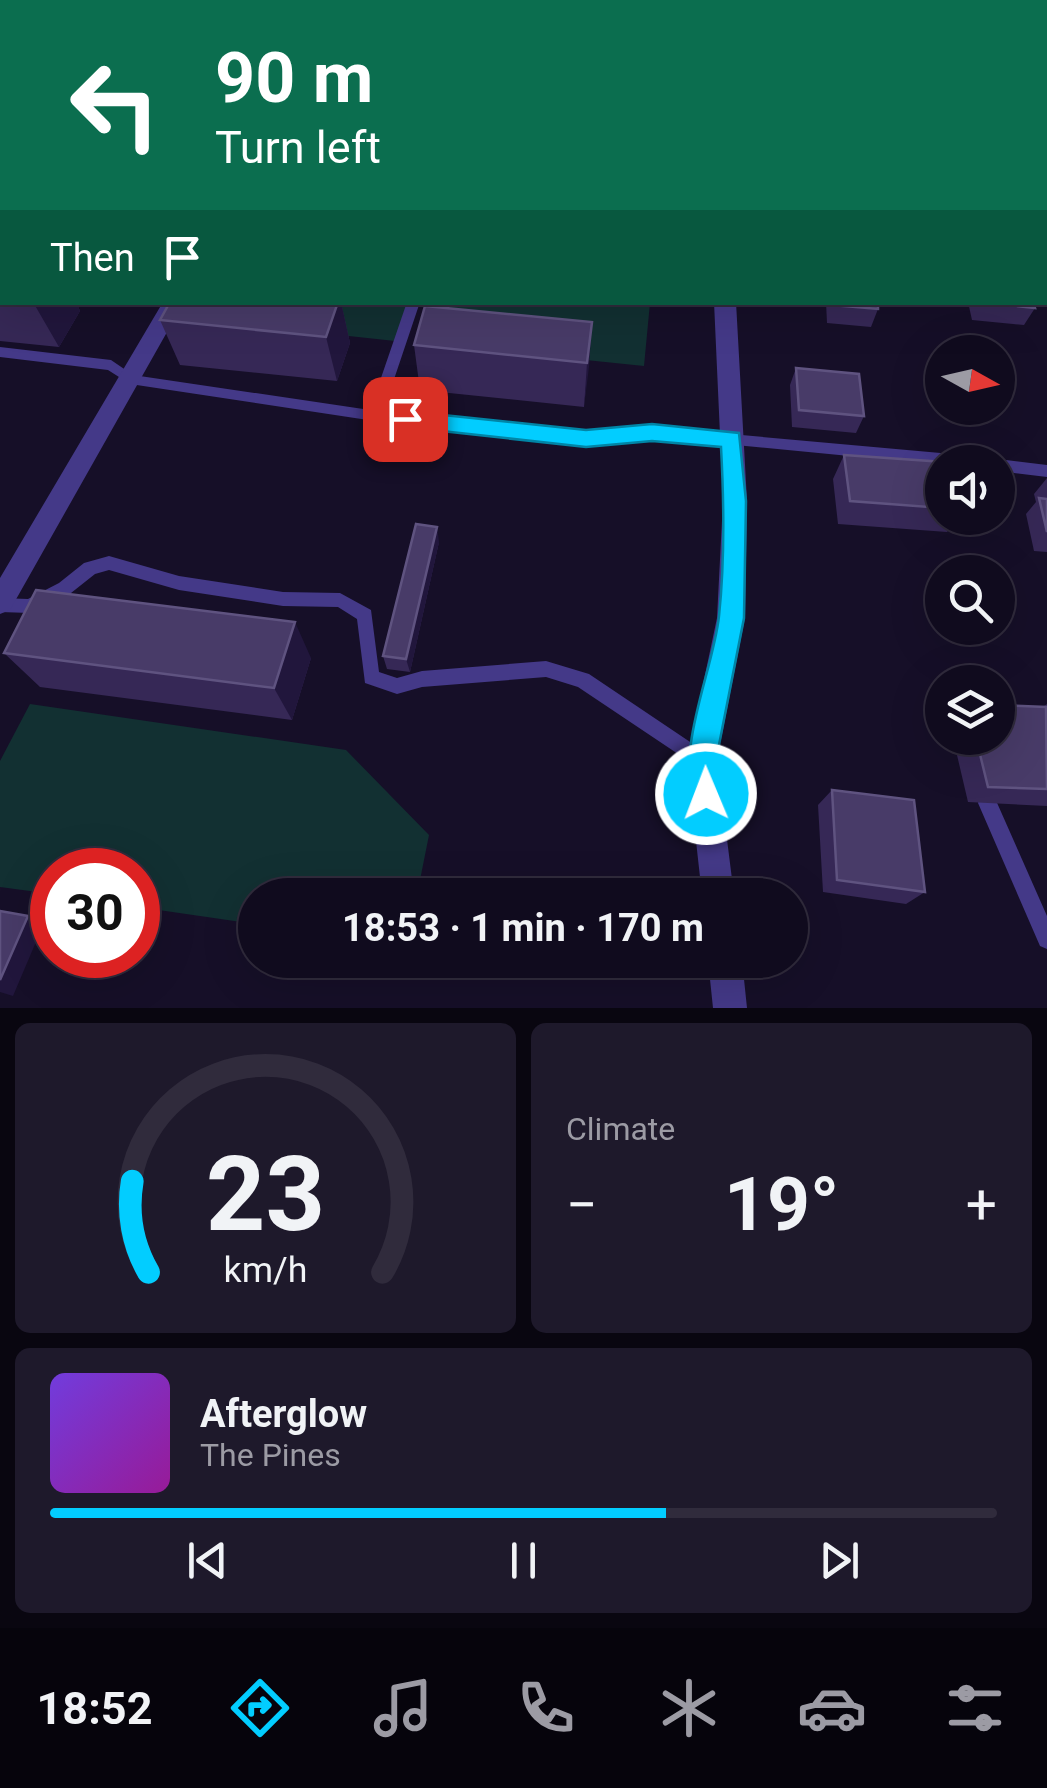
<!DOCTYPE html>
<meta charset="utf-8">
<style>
:root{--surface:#100b1e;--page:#1e192b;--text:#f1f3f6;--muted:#9c9ba4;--line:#302b3c;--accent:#02cdff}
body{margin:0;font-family:Roboto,sans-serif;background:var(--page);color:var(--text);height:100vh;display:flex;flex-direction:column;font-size:38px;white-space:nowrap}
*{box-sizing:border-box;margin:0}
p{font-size:32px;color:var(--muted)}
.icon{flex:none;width:55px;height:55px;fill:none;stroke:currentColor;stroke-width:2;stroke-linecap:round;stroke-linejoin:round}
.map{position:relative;height:1008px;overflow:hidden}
.panel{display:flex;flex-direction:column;gap:15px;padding:15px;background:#090610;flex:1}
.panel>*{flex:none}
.top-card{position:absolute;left:0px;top:0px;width:1048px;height:305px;box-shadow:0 10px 40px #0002,0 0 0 2px var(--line);background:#0b6e4f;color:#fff;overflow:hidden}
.needle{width:65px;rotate:98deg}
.controls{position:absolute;left:925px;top:335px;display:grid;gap:20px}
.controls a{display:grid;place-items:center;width:90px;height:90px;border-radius:50%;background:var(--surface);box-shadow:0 10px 40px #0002,0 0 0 2px var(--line);font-size:50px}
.speed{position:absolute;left:30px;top:848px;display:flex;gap:20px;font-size:50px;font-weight:700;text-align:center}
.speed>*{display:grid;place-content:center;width:130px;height:130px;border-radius:50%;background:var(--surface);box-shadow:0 10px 40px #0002,0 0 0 2px var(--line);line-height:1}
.speed .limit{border:15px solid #d22;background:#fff;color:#111}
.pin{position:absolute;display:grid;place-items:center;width:85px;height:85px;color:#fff;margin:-42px;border-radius:20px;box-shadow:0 5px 15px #0006}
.me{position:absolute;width:110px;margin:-55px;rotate:359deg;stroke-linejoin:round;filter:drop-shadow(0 0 8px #0008)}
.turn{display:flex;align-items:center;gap:35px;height:210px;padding:0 50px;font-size:45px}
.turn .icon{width:130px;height:130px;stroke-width:2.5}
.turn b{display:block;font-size:70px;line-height:85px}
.then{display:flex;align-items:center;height:95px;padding:0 50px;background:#0003;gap:20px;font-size:38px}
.big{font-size:75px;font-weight:700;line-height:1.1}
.panel .tile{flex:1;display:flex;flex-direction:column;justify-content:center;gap:15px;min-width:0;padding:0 35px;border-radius:15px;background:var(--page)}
.panel .dial{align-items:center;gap:0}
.dial svg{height:260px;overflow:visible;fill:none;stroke:var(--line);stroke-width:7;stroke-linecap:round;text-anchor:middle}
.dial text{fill:var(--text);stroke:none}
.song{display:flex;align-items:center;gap:30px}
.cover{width:120px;height:120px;border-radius:15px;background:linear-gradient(135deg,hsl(260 70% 55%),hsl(300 70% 35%))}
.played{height:10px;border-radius:5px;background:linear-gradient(90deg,var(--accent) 65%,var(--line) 65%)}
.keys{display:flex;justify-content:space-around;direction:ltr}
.heat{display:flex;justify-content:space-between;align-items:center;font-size:55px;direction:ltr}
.panel .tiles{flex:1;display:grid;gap:15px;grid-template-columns:1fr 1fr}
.tile:last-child{grid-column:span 2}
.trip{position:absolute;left:238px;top:878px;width:570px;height:100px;border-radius:50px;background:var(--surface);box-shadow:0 10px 40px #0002,0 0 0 2px var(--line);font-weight:700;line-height:100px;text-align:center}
.tab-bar{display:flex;height:160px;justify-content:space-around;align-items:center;background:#06040c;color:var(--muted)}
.tab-bar .icon{width:70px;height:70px}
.tab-bar .on{color:var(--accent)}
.tab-bar b{font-size:45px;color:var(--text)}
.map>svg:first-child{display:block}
</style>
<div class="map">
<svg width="1047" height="1008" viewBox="0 0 1047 1008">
<rect width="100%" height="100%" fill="#160f28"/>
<path fill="#123032" d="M202 303H407L395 341 192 319Z
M444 303H650L644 366 432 344Z
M30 704 346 750 429 835 417 895H255V924L138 907V870H52V894L0 887V761Z"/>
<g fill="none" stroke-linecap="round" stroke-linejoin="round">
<path fill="#443988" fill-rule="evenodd" d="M352 0H363L360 2H351Z
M407 302H420L383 412 434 420 586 432 652 427 974 456 981 462H942V465L652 437 586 444 434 430 130 384 108 370 0 357V347L111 360 133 375 370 410Z
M998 459 1047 465V477L998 471V462H992Z
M109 556 179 576 283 592 340 593 371 610 379 672 397 678 422 671 546 661 589 674 708 754 711 760 708 766 702 769 696 766 578 687 546 677 422 687 397 694 365 683 357 619 338 607 283 606 179 590 109 570 95 574 71 593 36 611 30 613 0 612V598L28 599 59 583 84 563Z
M987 794 994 796 1047 916V949L1040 946 978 803 980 796Z"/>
<path fill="#443988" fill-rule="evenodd" d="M1045 79H1047V89H1045Z
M0 168 2 169V181L0 180Z
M1045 249H1047V263H1045Z
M163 302H184L10 610 0 614V578Z
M714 302H736L747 501 745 618 717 760 734 895H702L687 760 717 618 723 501Z
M708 960H742L747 1008H713Z"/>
</g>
<path fill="#362856" d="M1045 101H1047V142H1045Z
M1045 177 1047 178V222H1045Z
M0 260H2V302H76L80 311 59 347 0 341Z
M341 302 350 343 337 381 180 365 160 320Z
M826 302H878V309L871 327 827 323Z
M968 302H1033L1035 308 1024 325 972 320Z
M592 322 584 407 420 390 414 345Z
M796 368 864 416 856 433 792 427 790 385Z
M844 455 942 462V518H958L947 532 838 524 833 479Z
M1047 478V552L1034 551 1026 514 1036 502 1034 494Z
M439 542 410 672 387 669 383 656Z
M4 653 311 658 292 720 40 687Z
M1047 704V806L968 802 953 738H998Z
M832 790 925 892 906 904 823 892 818 805Z"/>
<path fill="#21163c" d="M2 77V106L1 107 0 104V80Z
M33 302H76L80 311 59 347Z
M338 302H341L350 343 337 381 326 337Z
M592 322 589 367 584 407 587 363Z
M437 527 439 542 410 672 406 659Z
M295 622 311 658 292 720 274 688Z
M28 916 44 923 13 996 0 992V980Z"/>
<path fill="#483b68" stroke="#5f5380" stroke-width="2.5" d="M573 0H611V2H573Z
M0 64H2V77L0 80Z
M1045 101H1047V123H1045Z
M1045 177 1047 178V203H1045Z
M0 260H2V298H0Z
M170 302H338L326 337 160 320Z
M833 302H878V309L833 305Z
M1033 302 1035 308 981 302Z
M425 306 592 322 587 363 414 345Z
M796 368 859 374 864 416 799 410Z
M844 455 944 462 942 508 850 501Z
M1039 498 1047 499V532Z
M416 524 437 527 406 659 383 656Z
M36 590 295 622 274 688 4 653Z
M998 705 1046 707 1047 789 988 787 976 738H998Z
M832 790 914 800 925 892 837 880Z
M0 911 28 916 0 980Z"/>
<path fill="#02cdff" stroke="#0185a6" stroke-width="2.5" d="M405 411 586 430 652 424 739 433 746 501 744 618 716 760 720 794 716 804 706 808 696 804C674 750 713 672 719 616 725 560 724 502 721 447L652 441 586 447 405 427 394 419Z"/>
</svg>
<div class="controls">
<a><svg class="needle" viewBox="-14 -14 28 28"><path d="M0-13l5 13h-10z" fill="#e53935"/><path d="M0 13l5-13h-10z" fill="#9c9ba4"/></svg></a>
<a><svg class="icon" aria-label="sound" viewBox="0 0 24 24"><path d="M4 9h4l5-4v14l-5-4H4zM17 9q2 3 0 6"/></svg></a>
<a><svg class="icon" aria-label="search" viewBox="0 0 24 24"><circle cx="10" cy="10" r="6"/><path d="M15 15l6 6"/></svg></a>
<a><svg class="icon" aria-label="layers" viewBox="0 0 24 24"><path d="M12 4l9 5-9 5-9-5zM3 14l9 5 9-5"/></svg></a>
</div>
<div class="speed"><div class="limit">30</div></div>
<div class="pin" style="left:405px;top:419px;background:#d93025"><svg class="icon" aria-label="arrive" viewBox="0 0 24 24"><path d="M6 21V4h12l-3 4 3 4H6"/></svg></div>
<svg class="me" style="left:706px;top:794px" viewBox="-20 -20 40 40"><circle r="17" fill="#02cdff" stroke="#fff" stroke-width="3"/><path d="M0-11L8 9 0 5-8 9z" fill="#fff"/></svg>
<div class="trip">18:53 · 1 min · 170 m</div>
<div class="top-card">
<div class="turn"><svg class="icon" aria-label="left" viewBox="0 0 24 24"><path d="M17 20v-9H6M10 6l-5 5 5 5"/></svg><div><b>90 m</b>Turn left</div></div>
<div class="then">Then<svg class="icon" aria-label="arrive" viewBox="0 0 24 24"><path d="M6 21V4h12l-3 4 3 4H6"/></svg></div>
</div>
</div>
<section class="panel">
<div class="tiles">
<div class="tile dial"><svg viewBox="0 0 100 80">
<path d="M14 69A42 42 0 1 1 86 69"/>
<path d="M14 69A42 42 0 0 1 9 41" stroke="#02cdff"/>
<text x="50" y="56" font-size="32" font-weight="700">23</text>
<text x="50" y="72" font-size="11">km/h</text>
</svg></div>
<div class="tile"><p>Climate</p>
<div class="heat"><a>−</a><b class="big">19°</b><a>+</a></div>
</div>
<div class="tile">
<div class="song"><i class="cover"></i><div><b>Afterglow</b><p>The Pines</p></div></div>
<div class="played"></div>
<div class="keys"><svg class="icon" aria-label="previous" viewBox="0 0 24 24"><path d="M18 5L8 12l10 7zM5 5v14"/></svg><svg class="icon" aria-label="pause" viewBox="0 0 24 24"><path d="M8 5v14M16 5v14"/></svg><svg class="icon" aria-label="next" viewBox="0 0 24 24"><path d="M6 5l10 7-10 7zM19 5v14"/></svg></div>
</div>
</div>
</section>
<nav class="tab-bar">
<b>18:52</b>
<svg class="icon on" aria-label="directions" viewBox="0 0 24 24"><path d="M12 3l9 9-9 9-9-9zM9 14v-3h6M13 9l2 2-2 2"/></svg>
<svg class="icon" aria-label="music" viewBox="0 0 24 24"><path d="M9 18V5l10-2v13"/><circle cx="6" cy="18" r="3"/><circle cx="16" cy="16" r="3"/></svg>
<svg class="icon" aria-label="phone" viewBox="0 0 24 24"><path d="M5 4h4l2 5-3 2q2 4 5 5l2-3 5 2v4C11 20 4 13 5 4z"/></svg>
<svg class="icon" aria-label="climate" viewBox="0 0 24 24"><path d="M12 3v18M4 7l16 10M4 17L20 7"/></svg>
<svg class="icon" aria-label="car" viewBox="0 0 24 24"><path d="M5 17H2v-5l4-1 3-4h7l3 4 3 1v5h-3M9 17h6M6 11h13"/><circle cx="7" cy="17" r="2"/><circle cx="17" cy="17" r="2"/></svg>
<svg class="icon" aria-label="filters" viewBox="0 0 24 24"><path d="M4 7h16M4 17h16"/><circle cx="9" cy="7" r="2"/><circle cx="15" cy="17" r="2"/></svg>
</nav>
